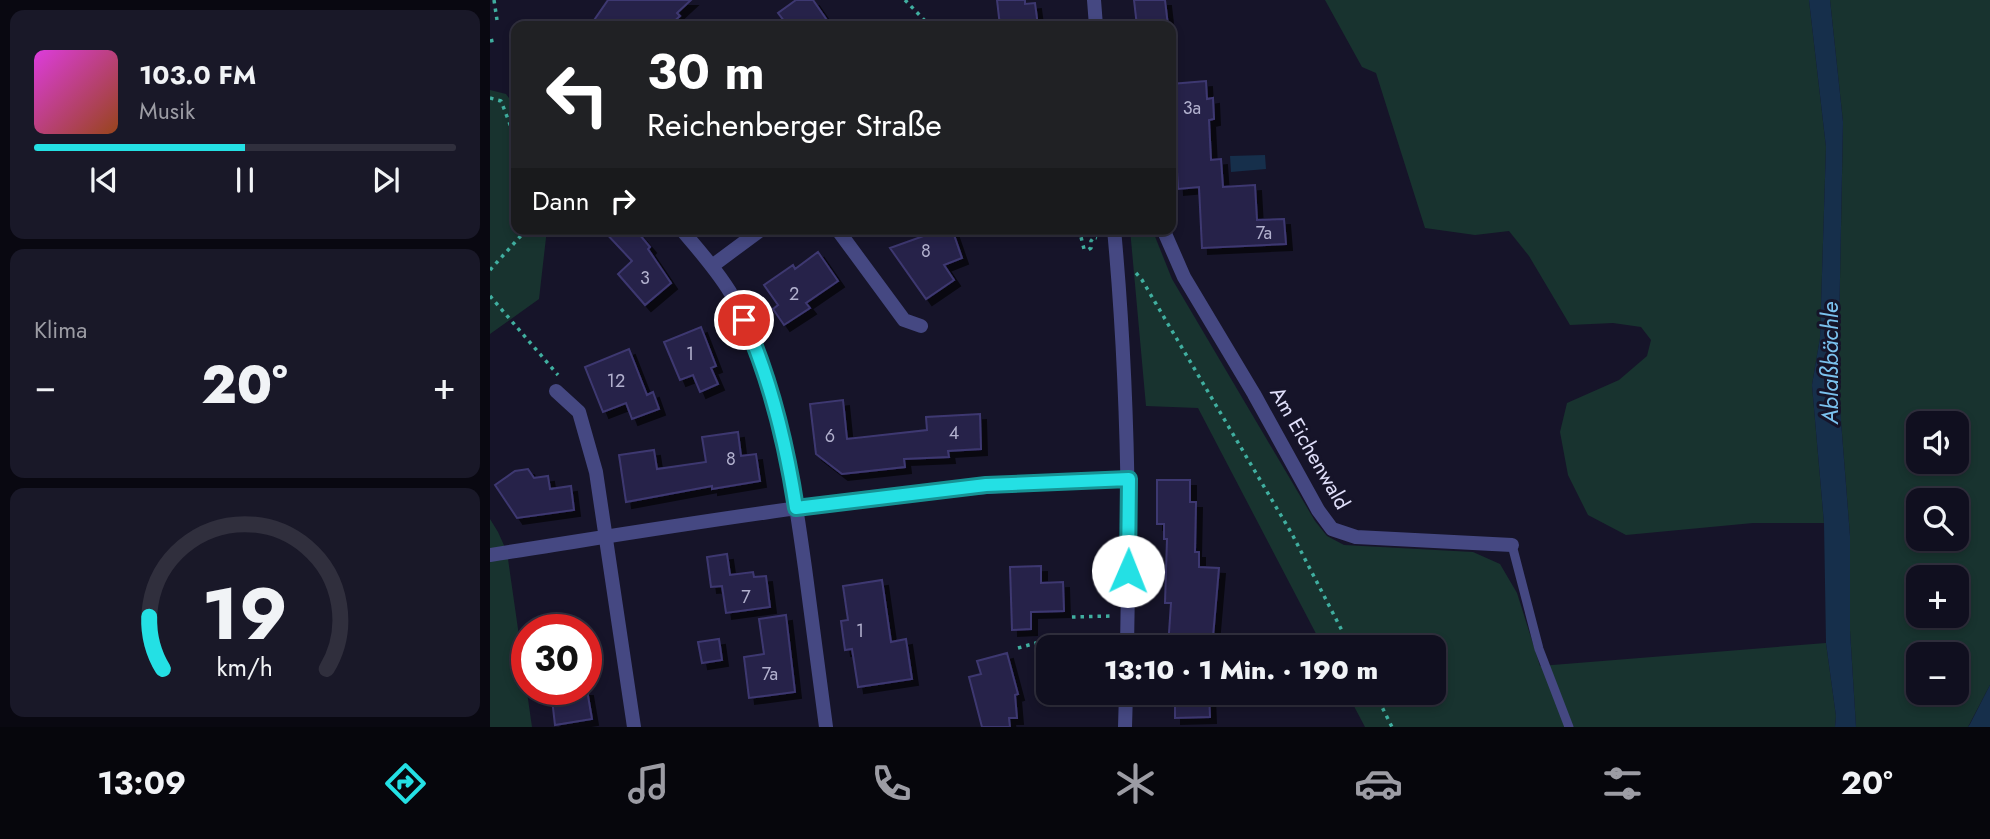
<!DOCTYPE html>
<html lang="de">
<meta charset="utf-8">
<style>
:root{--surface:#100f1f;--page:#191828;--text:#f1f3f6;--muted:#9c9ca4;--line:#302f3d;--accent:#24e0e4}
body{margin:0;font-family:Jost,sans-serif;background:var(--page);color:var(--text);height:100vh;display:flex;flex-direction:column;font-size:26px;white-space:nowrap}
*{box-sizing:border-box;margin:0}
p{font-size:23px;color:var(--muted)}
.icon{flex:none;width:38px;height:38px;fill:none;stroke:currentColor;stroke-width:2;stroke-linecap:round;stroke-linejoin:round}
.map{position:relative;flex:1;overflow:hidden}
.side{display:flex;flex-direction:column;gap:10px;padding:10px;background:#090811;width:490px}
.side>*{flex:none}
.hud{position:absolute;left:21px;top:21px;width:665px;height:214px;border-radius:14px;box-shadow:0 4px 10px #0003,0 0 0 2px var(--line);background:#202124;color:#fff;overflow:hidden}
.buttons{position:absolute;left:1416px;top:411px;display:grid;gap:14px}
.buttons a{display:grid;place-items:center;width:63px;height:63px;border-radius:14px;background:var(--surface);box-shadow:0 4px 10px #0003,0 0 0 2px var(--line);font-size:35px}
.speed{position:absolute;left:21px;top:614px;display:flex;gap:14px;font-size:35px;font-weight:700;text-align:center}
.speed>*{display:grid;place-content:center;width:91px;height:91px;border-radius:50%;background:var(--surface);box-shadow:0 4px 10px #0003,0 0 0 2px var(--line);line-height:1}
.speed .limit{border:10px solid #d22;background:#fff;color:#111}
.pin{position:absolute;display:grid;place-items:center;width:60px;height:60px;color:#fff;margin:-30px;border:4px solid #fff;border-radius:50%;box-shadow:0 2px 7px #0007}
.me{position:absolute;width:77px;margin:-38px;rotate:1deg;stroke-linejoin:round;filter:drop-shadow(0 0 5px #0008)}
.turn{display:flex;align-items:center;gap:24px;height:147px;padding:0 21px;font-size:32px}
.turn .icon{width:91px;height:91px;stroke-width:2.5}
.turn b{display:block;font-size:49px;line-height:60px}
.then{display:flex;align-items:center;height:66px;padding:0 21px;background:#0003;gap:14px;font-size:26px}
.big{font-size:52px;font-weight:800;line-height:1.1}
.side .tile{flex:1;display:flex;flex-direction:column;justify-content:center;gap:10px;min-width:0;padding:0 24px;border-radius:14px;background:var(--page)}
.side .dial{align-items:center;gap:0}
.dial svg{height:182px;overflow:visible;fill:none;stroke:var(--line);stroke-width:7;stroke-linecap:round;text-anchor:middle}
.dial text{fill:var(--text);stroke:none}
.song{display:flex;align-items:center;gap:21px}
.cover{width:84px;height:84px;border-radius:10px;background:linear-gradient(135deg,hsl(300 70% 55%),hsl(20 70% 35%))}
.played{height:7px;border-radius:4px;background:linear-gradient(90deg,var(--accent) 50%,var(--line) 50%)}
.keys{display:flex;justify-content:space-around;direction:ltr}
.heat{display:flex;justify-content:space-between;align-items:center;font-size:38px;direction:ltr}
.trip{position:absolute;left:546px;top:635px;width:410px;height:70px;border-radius:14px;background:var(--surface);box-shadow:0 4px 10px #0003,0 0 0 2px var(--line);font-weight:800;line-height:70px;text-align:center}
.tab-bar{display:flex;height:112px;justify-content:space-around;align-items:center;background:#06060c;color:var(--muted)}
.tab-bar .icon{width:49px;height:49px}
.tab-bar .active{color:var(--accent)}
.tab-bar b{font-size:32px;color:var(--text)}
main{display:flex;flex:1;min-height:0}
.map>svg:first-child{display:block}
</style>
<main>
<section class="side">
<div class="tile">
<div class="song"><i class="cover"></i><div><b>103.0 FM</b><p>Musik</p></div></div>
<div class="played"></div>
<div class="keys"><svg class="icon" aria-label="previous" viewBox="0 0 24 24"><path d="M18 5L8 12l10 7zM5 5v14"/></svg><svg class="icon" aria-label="pause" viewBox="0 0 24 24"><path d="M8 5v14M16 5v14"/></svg><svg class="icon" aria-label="next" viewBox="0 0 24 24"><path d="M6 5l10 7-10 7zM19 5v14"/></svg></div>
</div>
<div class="tile"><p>Klima</p>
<div class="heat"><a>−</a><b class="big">20°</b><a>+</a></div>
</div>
<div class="tile dial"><svg viewBox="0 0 100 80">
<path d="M14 69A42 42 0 1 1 86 69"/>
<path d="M14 69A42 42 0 0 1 8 46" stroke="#24e0e4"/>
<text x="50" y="56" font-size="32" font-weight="700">19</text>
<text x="50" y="72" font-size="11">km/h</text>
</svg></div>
</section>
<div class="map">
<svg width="1500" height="727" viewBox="0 0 1500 727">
<defs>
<filter id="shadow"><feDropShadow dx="6" dy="6" stdDeviation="0" flood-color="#0009"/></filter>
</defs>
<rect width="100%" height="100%" fill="#161429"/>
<path fill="#18332f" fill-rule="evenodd" d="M835 0H1319L1336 147 1330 338 1322 385 1334 523H1263L1136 535 1098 515 1078 475 1070 432 1077 403 1129 380 1157 356 1161 340 1151 327 1123 323 1080 325 1039 256 1019 231 985 235 935 228 886 73 872 67Z
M1340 0H1500V685L1478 727H1366L1360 631V536L1348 383 1353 122ZM1428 424H1466V462H1428ZM1428 500H1466V539H1428ZM1428 578H1466V616H1428ZM1428 654H1466V693H1428Z
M0 90 16 94 26 108V229H57L49 299 0 334Z
M640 229H662L682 279 825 521 837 536 854 545 983 552 1010 564 1027 593 1050 666 1336 643 1346 716 1345 727H875L857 693H943V648L833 647 708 408 656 406Z
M0 519 8 532 17 552 42 727H0Z"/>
<path fill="#162f4b" d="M1319 0H1340L1353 122 1348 383 1360 536V631L1366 727H1345L1346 716 1336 643 1334 523 1322 385 1330 338 1336 147Z
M775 155 776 169 741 172 740 156Z
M1500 685V727H1478L1480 724Z"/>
<path fill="#272348" stroke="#3e3871" stroke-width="2" filter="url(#shadow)" d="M118 0H201L187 13 190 16 179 26H100Z
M306 0H323L341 26H298L288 13Z
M507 0H535V4L545 3 548 26H510Z
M644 0H675L678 26H647Z
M716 81 717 99 723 98 724 119 719 120 721 160 731 159 733 187 765 185 767 220 794 219 796 244 712 248 709 187 688 189 684 118H681V84Z
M112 229H145L160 247 158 249 181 283 155 305 128 274 142 261Z
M453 229H462L472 258 454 265 464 280 436 299 400 248Z
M328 252 348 281 316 303 320 308 294 325 283 309 288 305 274 285 303 265 305 269Z
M211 327 226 366 221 368 228 384 210 392 203 375 190 380 174 342Z
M139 349 157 395 163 392 169 409 142 419 136 403 113 412 95 367Z
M353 400 357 439 437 430 436 417 490 414 491 449 458 451 459 457 414 459 415 467 352 474 326 454 320 404Z
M248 432 251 456 266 454 270 481 222 489V486L136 502 129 455 164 450 167 469 216 462 212 437Z
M38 469 44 478 58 476 60 489 81 486 84 510 27 518 5 485 25 471Z
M667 480H700V502H706L705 552H709V567L729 568 722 648H678L681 603H675L677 539H674V524H667Z
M237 554 240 575 263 572 264 577 276 576 280 607 236 613 232 586 221 587 217 557Z
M551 566V583L573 582 574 611 541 612V629L522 630 520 567Z
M392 580 401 642 416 639 422 679 368 687 362 649 355 650 353 636 351 621 358 620 353 586Z
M296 615 305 692 259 698 254 657 274 654 269 619Z
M229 639 232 660 212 663 208 642Z
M517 653 528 694 525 695 527 718H519L520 727H492L479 677 491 674 487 661Z
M61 690H97L102 719 65 725Z
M685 693H719L720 717 685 718Z"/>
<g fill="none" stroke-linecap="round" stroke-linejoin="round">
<path stroke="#40afa0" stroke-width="3.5" stroke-dasharray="3.5 5" stroke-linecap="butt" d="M4 0 7 20
M415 0 440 26
M0 41 5 40
M0 98 11 101 26 140
M589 229 594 249 598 250 601 248V241L604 237 607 238
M0 270 37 229
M646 273 652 280 802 534 861 648
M0 296 68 375
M582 617 622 616
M528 648 557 640 619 638
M885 693 902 727"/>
<path stroke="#454882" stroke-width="9" d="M1022 545 1049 649 1079 727"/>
<path stroke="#454882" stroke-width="14" d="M604 0 606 26
M191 229C208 249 226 269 240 292 288 376 302 474 315 568 322 621 329 674 336 727
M347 229 414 320 431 326
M624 229C637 369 640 508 637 648
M673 229 694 277 764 394 828 510 842 529 866 537 1022 545
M222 266 272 229
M66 391 89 412 106 472 144 727
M0 555C212 522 424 484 639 479
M635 727 636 693"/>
</g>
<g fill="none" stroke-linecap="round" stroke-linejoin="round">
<g stroke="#179294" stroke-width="18">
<path id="route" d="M254 320C281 380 296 443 306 508L496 485 639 479 638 571"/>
</g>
<use href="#route" stroke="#24e0e4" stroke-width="12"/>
</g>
<g text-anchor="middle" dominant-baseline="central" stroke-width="6" stroke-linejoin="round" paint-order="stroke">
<g font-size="18" fill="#b2b1ce">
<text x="702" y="108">3a</text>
<text x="774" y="233">7a</text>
<text x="436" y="251">8</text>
<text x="155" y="278">3</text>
<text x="304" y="294">2</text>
<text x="200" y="354">1</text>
<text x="126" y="381">12</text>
<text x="464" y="433">4</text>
<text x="340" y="436">6</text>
<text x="241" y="459">8</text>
<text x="256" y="597">7</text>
<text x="370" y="631">1</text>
<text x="280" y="674">7a</text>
</g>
<g font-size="21" fill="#e1e0fb" stroke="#161429">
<text transform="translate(820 448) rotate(60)">Am Eichenwald</text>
</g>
<g font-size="23" font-style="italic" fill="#7bc2ef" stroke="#161429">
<text transform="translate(1340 363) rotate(-90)">Ablaßbächle</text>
</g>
</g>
</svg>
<div class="buttons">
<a><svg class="icon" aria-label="sound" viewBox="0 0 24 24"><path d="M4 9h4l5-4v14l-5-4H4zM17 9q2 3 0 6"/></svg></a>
<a><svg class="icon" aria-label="search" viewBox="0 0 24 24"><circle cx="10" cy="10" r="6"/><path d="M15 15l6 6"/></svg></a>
<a>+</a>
<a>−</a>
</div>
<div class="speed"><div class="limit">30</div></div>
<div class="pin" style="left:254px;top:320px;background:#d93025"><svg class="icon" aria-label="arrive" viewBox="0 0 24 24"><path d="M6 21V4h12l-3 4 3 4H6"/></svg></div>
<svg class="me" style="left:638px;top:571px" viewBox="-20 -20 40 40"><circle r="19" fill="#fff"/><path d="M0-13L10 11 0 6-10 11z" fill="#24e0e4"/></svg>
<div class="trip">13:10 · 1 Min. · 190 m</div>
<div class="hud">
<div class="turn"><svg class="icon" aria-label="left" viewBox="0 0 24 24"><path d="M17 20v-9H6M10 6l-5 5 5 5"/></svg><div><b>30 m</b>Reichenberger Straße</div></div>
<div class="then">Dann<svg class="icon" aria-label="right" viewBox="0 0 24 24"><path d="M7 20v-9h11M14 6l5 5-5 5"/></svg></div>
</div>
</div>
</main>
<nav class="tab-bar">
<b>13:09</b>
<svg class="icon active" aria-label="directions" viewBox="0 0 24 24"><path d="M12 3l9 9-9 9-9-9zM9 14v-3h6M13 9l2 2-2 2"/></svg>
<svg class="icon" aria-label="music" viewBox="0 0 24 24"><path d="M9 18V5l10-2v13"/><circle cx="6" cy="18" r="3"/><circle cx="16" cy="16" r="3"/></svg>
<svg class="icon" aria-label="phone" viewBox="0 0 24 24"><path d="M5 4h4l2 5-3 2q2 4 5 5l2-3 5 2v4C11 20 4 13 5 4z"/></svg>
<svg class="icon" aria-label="climate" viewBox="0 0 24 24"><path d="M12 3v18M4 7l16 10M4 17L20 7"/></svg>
<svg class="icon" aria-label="car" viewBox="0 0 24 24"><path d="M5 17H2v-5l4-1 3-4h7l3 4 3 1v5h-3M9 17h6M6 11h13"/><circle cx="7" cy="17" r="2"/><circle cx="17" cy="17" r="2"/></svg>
<svg class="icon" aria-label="filters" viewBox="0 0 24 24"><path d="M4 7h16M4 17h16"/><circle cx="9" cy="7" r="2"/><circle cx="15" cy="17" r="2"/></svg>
<b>20°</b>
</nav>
